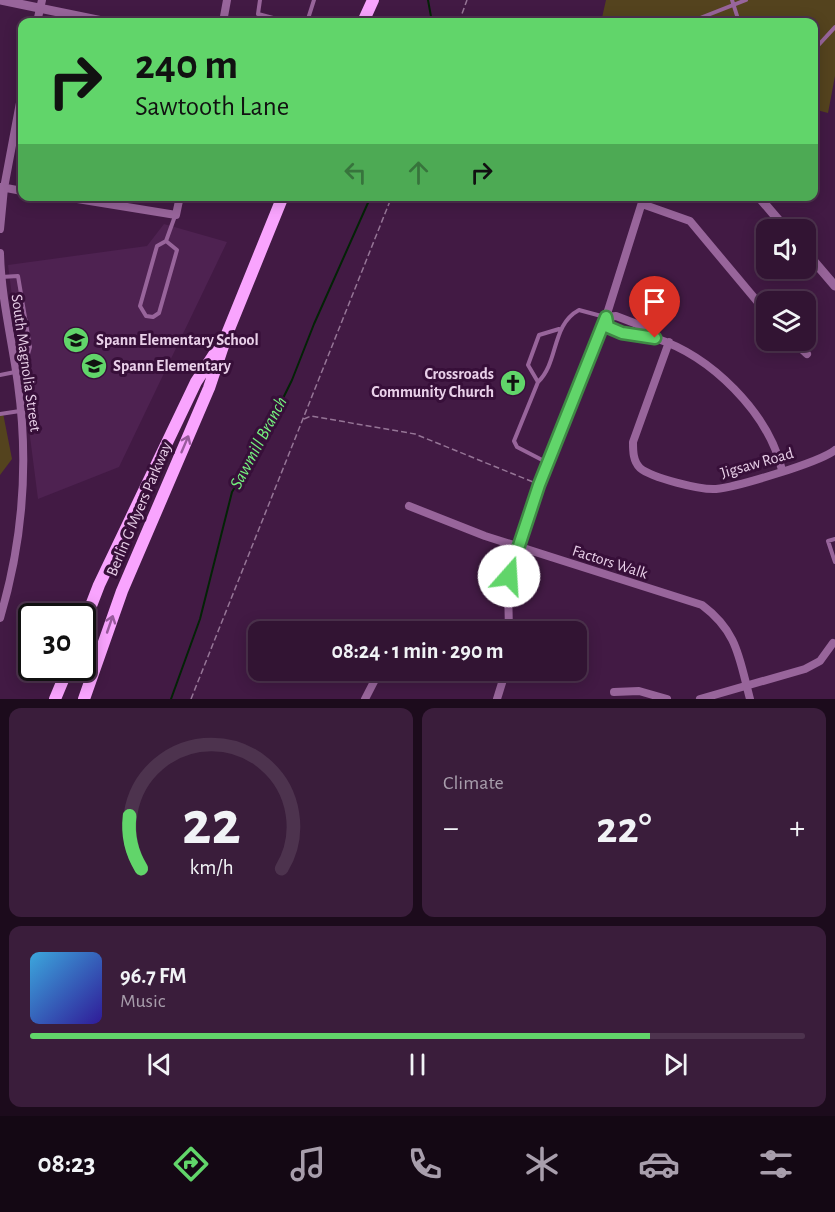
<!DOCTYPE html>
<meta charset="utf-8">
<style>
:root{--surface:#321433;--page:#3a1d3b;--text:#f1f3f6;--muted:#a89eac;--line:#4d334e;--accent:#61d56a}
body{margin:0;font-family:"Alegreya Sans",sans-serif;background:var(--page);color:var(--text);height:100vh;display:flex;flex-direction:column;font-size:22px;white-space:nowrap}
*{box-sizing:border-box;margin:0}
p{font-size:20px;color:var(--muted)}
.icon{flex:none;width:33px;height:33px;fill:none;stroke:currentColor;stroke-width:2;stroke-linecap:round;stroke-linejoin:round}
.map{position:relative;height:699px;overflow:hidden}
.panel{display:flex;flex-direction:column;gap:9px;padding:9px;background:#1c0b1c;flex:1}
.panel>*{flex:none}
.banner{position:absolute;left:18px;top:18px;width:800px;height:183px;border-radius:12px;box-shadow:0 3px 15px #0003,0 0 0 2px var(--line);background:#61d56a;color:#111;overflow:hidden}
.controls{position:absolute;left:756px;top:219px;display:grid;gap:12px}
.controls a{display:grid;place-items:center;width:60px;height:60px;border-radius:12px;background:var(--surface);box-shadow:0 3px 15px #0003,0 0 0 2px var(--line);font-size:30px}
.speed{position:absolute;left:18px;top:603px;display:flex;gap:12px;font-size:30px;font-weight:700;text-align:center}
.speed>*{display:grid;place-content:center;width:78px;height:78px;border-radius:50%;background:var(--surface);box-shadow:0 3px 15px #0003,0 0 0 2px var(--line);line-height:1}
.speed .limit{border:3px solid #111;border-radius:9px;background:#fff;color:#111}
.pin{position:absolute;display:grid;place-items:center;width:51px;height:51px;color:#fff;margin:-62px -26px;border-radius:50% 50% 50% 0;rotate:-45deg;box-shadow:0 0 6px #0007}
.pin .icon{rotate:45deg}
.me{position:absolute;width:66px;margin:-33px;rotate:19deg;stroke-linejoin:round;filter:drop-shadow(0 0 4px #0008)}
.turn{display:flex;align-items:center;gap:21px;height:126px;padding:0 18px;font-size:27px}
.turn .icon{width:78px;height:78px;stroke-width:2.5}
.turn b{display:block;font-size:42px;line-height:51px}
.lanes{display:flex;align-items:center;height:57px;padding:0 18px;background:#0003;justify-content:center;gap:30px;direction:ltr}
.lanes .off{opacity:.35}
.big{font-size:45px;font-weight:700;line-height:1.1}
.panel .card{flex:1;display:flex;flex-direction:column;justify-content:center;gap:9px;min-width:0;padding:0 21px;border-radius:12px;background:var(--page)}
.panel .dial{align-items:center;gap:0}
.dial svg{height:156px;overflow:visible;fill:none;stroke:var(--line);stroke-width:7;stroke-linecap:round;text-anchor:middle}
.dial text{fill:var(--text);stroke:none}
.song{display:flex;align-items:center;gap:18px}
.cover{width:72px;height:72px;border-radius:9px;background:linear-gradient(135deg,hsl(200 70% 55%),hsl(250 70% 35%))}
.played{height:6px;border-radius:3px;background:linear-gradient(90deg,var(--accent) 80%,var(--line) 80%)}
.keys{display:flex;justify-content:space-around;direction:ltr}
.heat{display:flex;justify-content:space-between;align-items:center;font-size:33px;direction:ltr}
.panel .tiles{flex:1;display:grid;gap:9px;grid-template-columns:1fr 1fr}
.card:last-child{grid-column:span 2}
.trip{position:absolute;left:248px;top:621px;width:339px;height:60px;border-radius:12px;background:var(--surface);box-shadow:0 3px 15px #0003,0 0 0 2px var(--line);font-weight:700;line-height:60px;text-align:center}
.menu{display:flex;height:96px;justify-content:space-around;align-items:center;background:#140814;color:var(--muted)}
.menu .icon{width:42px;height:42px}
.menu .selected{color:var(--accent)}
.menu b{font-size:27px;color:var(--text)}
.map>svg:first-child{display:block}
</style>
<div class="map">
<svg width="835" height="699" viewBox="0 0 835 699">
<rect width="100%" height="100%" fill="#421a44"/>
<path fill="#4e2251" d="M164 224 227 242 119 467 38 499 8 265 147 246Z"/>
<path fill="#54431e" d="M606 0H835V76L828 113 813 109V22H601Z
M0 412 3 413 12 459 0 475Z"/>
<g fill="none" stroke-linecap="round" stroke-linejoin="round">
<path stroke="#032306" stroke-width="2" d="M428 0 432 22
M171 699 200 619 232 492 258 449 292 380 314 324 371 196"/>
<path stroke="#957596" stroke-width="1.5" stroke-dasharray="6 3" stroke-linecap="butt" d="M459 22 467 0
M304 419 311 416 415 434 533 482
M191 699 392 196"/>
<path stroke="#98659b" stroke-width="4" d="M260 0 258 14 288 22
M732 0 739 22
M307 22 314 0
M690 22 746 0
M813 51 835 27
M166 241 177 250 159 313 153 317 146 316 140 306 157 246 166 241 175 216
M1 277 18 276 30 347 28 354 14 356
M0 375 15 372
M538 382 528 365 539 335 559 329
M0 414 20 411
M548 463 517 447 514 441 538 382C559 362 551 325 579 310L605 317
M835 539 828 541 835 562"/>
<path stroke="#98659b" stroke-width="8" d="M37 22 42 0
M223 22 227 0
M1 187 22 191
M59 196 176 215 180 196
M642 204 690 221 766 312
M0 229 4 188 22 92
M0 253C1 297 12 340 18 384 29 464 23 541 0 618
M616 316 637 324 655 338 623 333 608 327 606 317Z
M655 338C711 356 768 412 782 470
M792 340 807 354
M669 342 633 442C633 451 633 461 640 468 652 478 700 490 716 489 737 487 820 462 835 450
M409 506 485 536 702 605C738 632 739 658 750 699
M382 628 384 632
M509 632 508 586 513 562 539 485 606 317 644 196
M614 692 639 691 667 699
M365 699 380 670
M497 699 506 670
M700 699 805 669 820 661 833 643"/>
<path stroke="#98659b" stroke-width="9" d="M0 0 107 22
M758 196 787 230
M806 252 835 286"/>
<path stroke="#f9a4fe" stroke-width="12" d="M363 22 373 0
M82 629 99 585 196 382 217 350
M55 699 68 668
M84 699 122 591 209 388 227 334 283 196"/>
</g>
<defs><path id="oneway-shaft" d="M-6 0H5M1.5-3L5.5 0L1.5 3" fill="none" stroke-width="1.6" stroke-linecap="round" stroke-linejoin="round" transform="scale(1.5)"/></defs>
<g stroke="#985a9c">
<use href="#oneway-shaft" transform="translate(185 444) rotate(-67)"/>
<use href="#oneway-shaft" transform="translate(110 624) rotate(-71)"/>
</g>
<g fill="none" stroke-linecap="round" stroke-linejoin="round">
<g stroke="#3f8a45" stroke-width="15">
<path id="route" d="M509 576 539 485 606 317 608 327 622 333 655 338"/>
</g>
<use href="#route" stroke="#61d56a" stroke-width="10"/>
</g>
<defs>
<g id="school-disc" transform="scale(1.35)"><circle r="9.5" fill="#61d56a" stroke="#370f39"/><path d="M0-5L7-2L0 1L-7-2ZM-4 1L0 2.5L4 1V4Q0 6-4 4Z" fill="#111"/></g>
<g id="church-disc" transform="scale(1.35)"><circle r="9.5" fill="#61d56a" stroke="#370f39"/><path d="M-1.2-6h2.4v3.5h3.3v2.4h-3.3V6h-2.4V-.1h-3.3v-2.4h3.3Z" fill="#111"/></g>
</defs>
<g fill-rule="evenodd">
<use href="#school-disc" x="76" y="340"/>
<use href="#school-disc" x="94" y="366"/>
<use href="#church-disc" x="513" y="383"/>
</g>
<g text-anchor="middle" dominant-baseline="central" stroke-width="6" stroke-linejoin="round" paint-order="stroke">
<g font-size="16" font-weight="bold" fill="#e9d0e9" stroke="#370f39" text-anchor="start">
<text x="96" y="340">Spann Elementary School</text>
<text x="113" y="366">Spann Elementary</text>
<text x="494" y="374" text-anchor="end">Crossroads<tspan x="494" dy="18">Community Church</tspan></text>
</g>
<g font-size="16" fill="#e9d0e9" stroke="#370f39">
<text transform="translate(26 363) rotate(82)">South Magnolia Street</text>
<text transform="translate(757 463) rotate(-16)">Jigsaw Road</text>
<text transform="translate(139 509) rotate(-67)">Berlin G Myers Parkway</text>
<text transform="translate(610 562) rotate(18)">Factors Walk</text>
</g>
<g font-size="18" font-style="italic" fill="#75f37f" stroke="#370f39">
<text transform="translate(259 443) rotate(-62)">Sawmill Branch</text>
</g>
</g>
</svg>
<div class="controls">
<a><svg class="icon" aria-label="sound" viewBox="0 0 24 24"><path d="M4 9h4l5-4v14l-5-4H4zM17 9q2 3 0 6"/></svg></a>
<a><svg class="icon" aria-label="layers" viewBox="0 0 24 24"><path d="M12 4l9 5-9 5-9-5zM3 14l9 5 9-5"/></svg></a>
</div>
<div class="speed"><div class="limit">30</div></div>
<div class="pin" style="left:655px;top:338px;background:#d93025"><svg class="icon" aria-label="arrive" viewBox="0 0 24 24"><path d="M6 21V4h12l-3 4 3 4H6"/></svg></div>
<svg class="me" style="left:509px;top:576px" viewBox="-20 -20 40 40"><circle r="19" fill="#fff"/><path d="M0-13L10 11 0 6-10 11z" fill="#61d56a"/></svg>
<div class="trip">08:24 · 1 min · 290 m</div>
<div class="banner">
<div class="turn"><svg class="icon" aria-label="right" viewBox="0 0 24 24"><path d="M7 20v-9h11M14 6l5 5-5 5"/></svg><div><b>240 m</b>Sawtooth Lane</div></div>
<div class="lanes"><svg class="icon off" aria-label="left" viewBox="0 0 24 24"><path d="M17 20v-9H6M10 6l-5 5 5 5"/></svg><svg class="icon off" aria-label="ahead" viewBox="0 0 24 24"><path d="M12 20V5M6 11l6-6 6 6"/></svg><svg class="icon" aria-label="right" viewBox="0 0 24 24"><path d="M7 20v-9h11M14 6l5 5-5 5"/></svg></div>
</div>
</div>
<section class="panel">
<div class="tiles">
<div class="card dial"><svg viewBox="0 0 100 80">
<path d="M14 69A42 42 0 1 1 86 69"/>
<path d="M14 69A42 42 0 0 1 8 42" stroke="#61d56a"/>
<text x="50" y="56" font-size="32" font-weight="700">22</text>
<text x="50" y="72" font-size="11">km/h</text>
</svg></div>
<div class="card"><p>Climate</p>
<div class="heat"><a>−</a><b class="big">22°</b><a>+</a></div>
</div>
<div class="card">
<div class="song"><i class="cover"></i><div><b>96.7 FM</b><p>Music</p></div></div>
<div class="played"></div>
<div class="keys"><svg class="icon" aria-label="previous" viewBox="0 0 24 24"><path d="M18 5L8 12l10 7zM5 5v14"/></svg><svg class="icon" aria-label="pause" viewBox="0 0 24 24"><path d="M8 5v14M16 5v14"/></svg><svg class="icon" aria-label="next" viewBox="0 0 24 24"><path d="M6 5l10 7-10 7zM19 5v14"/></svg></div>
</div>
</div>
</section>
<nav class="menu">
<b>08:23</b>
<svg class="icon selected" aria-label="directions" viewBox="0 0 24 24"><path d="M12 3l9 9-9 9-9-9zM9 14v-3h6M13 9l2 2-2 2"/></svg>
<svg class="icon" aria-label="music" viewBox="0 0 24 24"><path d="M9 18V5l10-2v13"/><circle cx="6" cy="18" r="3"/><circle cx="16" cy="16" r="3"/></svg>
<svg class="icon" aria-label="phone" viewBox="0 0 24 24"><path d="M5 4h4l2 5-3 2q2 4 5 5l2-3 5 2v4C11 20 4 13 5 4z"/></svg>
<svg class="icon" aria-label="climate" viewBox="0 0 24 24"><path d="M12 3v18M4 7l16 10M4 17L20 7"/></svg>
<svg class="icon" aria-label="car" viewBox="0 0 24 24"><path d="M5 17H2v-5l4-1 3-4h7l3 4 3 1v5h-3M9 17h6M6 11h13"/><circle cx="7" cy="17" r="2"/><circle cx="17" cy="17" r="2"/></svg>
<svg class="icon" aria-label="filters" viewBox="0 0 24 24"><path d="M4 7h16M4 17h16"/><circle cx="9" cy="7" r="2"/><circle cx="15" cy="17" r="2"/></svg>
</nav>
